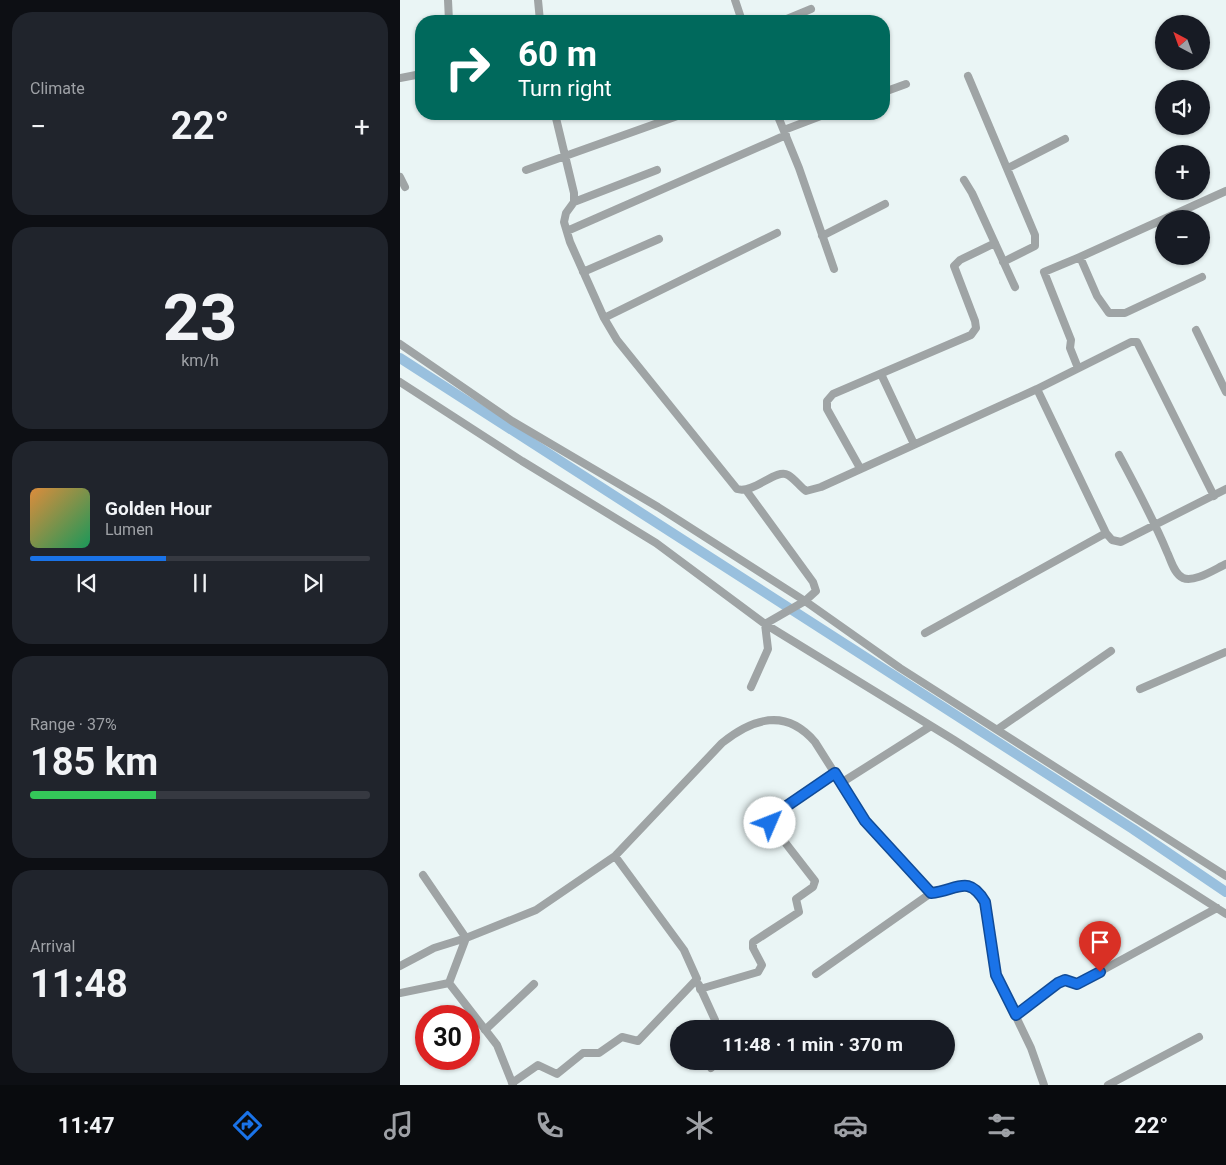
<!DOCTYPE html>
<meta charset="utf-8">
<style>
:root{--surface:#171b24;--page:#20242c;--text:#f1f3f6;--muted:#9ea1a6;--line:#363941;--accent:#1a73e8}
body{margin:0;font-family:Roboto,sans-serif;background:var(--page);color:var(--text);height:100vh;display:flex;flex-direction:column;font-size:19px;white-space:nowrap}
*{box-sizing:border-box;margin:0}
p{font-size:16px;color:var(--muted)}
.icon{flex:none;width:28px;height:28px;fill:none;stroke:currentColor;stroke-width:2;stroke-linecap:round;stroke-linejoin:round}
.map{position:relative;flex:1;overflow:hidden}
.details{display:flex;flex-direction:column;gap:12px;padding:12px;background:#0d0f14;width:400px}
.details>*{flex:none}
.hud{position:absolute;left:15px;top:15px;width:475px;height:105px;border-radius:20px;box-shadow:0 1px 4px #0004;background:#00695c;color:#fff;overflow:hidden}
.needle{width:32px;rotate:319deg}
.buttons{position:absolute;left:755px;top:15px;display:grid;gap:10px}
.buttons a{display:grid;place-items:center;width:55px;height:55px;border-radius:50%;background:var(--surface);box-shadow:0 1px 4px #0004;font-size:25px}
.speed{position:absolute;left:15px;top:1005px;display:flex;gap:10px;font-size:25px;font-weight:700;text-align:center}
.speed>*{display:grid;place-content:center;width:65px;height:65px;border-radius:50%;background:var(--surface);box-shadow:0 1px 4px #0004;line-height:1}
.speed .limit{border:8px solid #d22;background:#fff;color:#111}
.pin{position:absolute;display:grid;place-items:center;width:42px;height:42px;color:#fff;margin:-51px -21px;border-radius:50% 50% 50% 0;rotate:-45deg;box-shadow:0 0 5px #0007}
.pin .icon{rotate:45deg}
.me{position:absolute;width:55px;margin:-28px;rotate:46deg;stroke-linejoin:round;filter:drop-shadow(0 0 4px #0008)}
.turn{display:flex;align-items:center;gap:18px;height:105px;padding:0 20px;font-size:22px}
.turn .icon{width:65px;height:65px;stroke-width:2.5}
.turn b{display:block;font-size:35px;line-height:42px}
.big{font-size:38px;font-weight:700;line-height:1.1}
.details .widget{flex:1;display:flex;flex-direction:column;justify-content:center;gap:8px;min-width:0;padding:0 18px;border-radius:20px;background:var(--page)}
.details .dial{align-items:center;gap:0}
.dial b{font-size:65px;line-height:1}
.song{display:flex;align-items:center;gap:15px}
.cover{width:60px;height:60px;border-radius:8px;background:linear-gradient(135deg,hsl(30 70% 55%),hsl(150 70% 35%))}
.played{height:5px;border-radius:2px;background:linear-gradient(90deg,var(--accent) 40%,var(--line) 40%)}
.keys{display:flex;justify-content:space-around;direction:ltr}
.heat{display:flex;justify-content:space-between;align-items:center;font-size:28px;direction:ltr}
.charge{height:8px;border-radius:4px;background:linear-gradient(90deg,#34c759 37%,var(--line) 0)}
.trip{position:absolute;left:270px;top:1020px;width:285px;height:50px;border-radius:25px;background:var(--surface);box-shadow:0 1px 4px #0004;font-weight:700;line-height:50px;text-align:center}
.tab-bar{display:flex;height:80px;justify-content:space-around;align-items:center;background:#090b0e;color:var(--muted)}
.tab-bar .icon{width:35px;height:35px}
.tab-bar .active{color:var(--accent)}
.tab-bar b{font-size:22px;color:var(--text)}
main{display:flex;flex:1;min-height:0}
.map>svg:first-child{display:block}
</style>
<main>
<section class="details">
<div class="widget"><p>Climate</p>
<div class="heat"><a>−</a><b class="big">22°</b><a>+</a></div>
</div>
<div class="widget dial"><b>23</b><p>km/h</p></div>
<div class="widget">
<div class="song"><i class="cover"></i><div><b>Golden Hour</b><p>Lumen</p></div></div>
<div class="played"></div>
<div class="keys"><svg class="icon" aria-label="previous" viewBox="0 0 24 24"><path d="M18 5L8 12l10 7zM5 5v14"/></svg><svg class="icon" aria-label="pause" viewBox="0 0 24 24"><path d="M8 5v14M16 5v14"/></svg><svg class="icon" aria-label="next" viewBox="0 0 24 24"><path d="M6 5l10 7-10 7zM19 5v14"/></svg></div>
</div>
<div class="widget"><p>Range · 37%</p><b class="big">185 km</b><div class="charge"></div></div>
<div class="widget"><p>Arrival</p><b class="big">11:48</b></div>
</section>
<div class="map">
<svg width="826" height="1085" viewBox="0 0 826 1085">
<rect width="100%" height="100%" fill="#eaf5f5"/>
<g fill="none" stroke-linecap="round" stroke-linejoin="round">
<path stroke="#99c0de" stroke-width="10" d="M0 358 733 829 826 892"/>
<path stroke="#9fa4a5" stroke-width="8" d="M48 0 49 21
M138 0 140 21
M335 0 342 21
M382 21 411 9
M568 76 635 235V246L603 262
M0 78 21 74
M484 92 506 84
M155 114 174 193V202L166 213 164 222 170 242 204 318 217 340 337 489C354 494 376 468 388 475 395 479 400 487 406 491L421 487 637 389 731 342H737L814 496
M377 114 399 168 434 269
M384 130 426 114
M608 168 665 139
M126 170 283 114
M0 177 5 187
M564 180 572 193 615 287
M174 202 257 170
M764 219 826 191
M167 231 386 135
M422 236 485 204
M680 257 764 219
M183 272 259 239
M204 318 377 233
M796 330 826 392
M0 344 112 421 258 507 405 601 500 668 826 876
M678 368 670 348 671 340 644 272 680 257 697 296 709 313H725L802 277
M481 374 514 444
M0 382 122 461 256 543 365 624 554 740 826 914
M637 389 706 533 712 540 721 542 826 489
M719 455C736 487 753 518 767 552 771 560 774 574 783 578 794 583 815 569 826 564
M460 468 427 409V401L433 394 571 335 576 328 575 321 554 266 560 260 595 243
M346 490 413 582 416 591 405 601 365 624 368 649 351 687
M525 633 706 533
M740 689 826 652
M598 729 711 651
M441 783 531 726
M0 966 34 948 66 938 23 875
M416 974 531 893
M49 983 66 938 136 910 215 856 322 743C353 718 386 708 415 742L465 821 521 885 531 893C557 891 568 873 585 903L596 975 631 1048 644 1085
M299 985 315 1020V1025L312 1029
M300 989 358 972 362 965 353 948V942L399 912 396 899 413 887 415 881 370 823 371 818 435 773
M0 993 49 983 97 1045 113 1085
M616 1015 658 983 665 980 677 984 817 908
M85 1030 134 984
M307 1061 311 1068
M112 1083 138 1065 157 1074 183 1053H199L222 1037 238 1041 297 979 284 950 215 856
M708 1085 799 1037"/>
</g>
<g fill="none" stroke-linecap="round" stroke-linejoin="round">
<g stroke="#114b97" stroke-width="12">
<path id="route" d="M370 823 375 814 435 773 465 821 531 893C556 891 568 873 585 902L596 975 616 1015 658 983 665 980 677 984 700 972"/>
</g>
<use href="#route" stroke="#1a73e8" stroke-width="9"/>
</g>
</svg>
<div class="buttons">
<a><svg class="needle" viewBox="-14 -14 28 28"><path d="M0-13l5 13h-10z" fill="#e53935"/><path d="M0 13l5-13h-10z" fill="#9ea1a6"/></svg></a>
<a><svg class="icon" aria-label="sound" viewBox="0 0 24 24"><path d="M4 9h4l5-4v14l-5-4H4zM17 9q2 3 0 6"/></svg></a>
<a>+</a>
<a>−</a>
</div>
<div class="speed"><div class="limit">30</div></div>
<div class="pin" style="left:700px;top:972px;background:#d93025"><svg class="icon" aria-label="arrive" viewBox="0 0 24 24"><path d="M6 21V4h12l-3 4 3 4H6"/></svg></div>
<svg class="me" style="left:370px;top:823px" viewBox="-20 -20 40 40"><circle r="19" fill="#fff"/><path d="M0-13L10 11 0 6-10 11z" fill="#1a73e8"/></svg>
<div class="trip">11:48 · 1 min · 370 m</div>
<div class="hud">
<div class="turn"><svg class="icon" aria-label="right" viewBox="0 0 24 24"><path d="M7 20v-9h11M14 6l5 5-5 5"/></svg><div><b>60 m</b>Turn right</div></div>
</div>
</div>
</main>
<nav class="tab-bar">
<b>11:47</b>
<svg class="icon active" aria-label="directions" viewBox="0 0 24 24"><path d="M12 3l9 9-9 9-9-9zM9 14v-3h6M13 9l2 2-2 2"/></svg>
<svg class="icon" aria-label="music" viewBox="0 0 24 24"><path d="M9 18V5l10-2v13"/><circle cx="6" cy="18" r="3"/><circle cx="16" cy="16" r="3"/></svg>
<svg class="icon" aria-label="phone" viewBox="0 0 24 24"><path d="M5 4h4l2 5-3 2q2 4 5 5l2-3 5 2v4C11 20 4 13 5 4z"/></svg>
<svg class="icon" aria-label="climate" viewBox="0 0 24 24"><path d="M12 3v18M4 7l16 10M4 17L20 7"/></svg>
<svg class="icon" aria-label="car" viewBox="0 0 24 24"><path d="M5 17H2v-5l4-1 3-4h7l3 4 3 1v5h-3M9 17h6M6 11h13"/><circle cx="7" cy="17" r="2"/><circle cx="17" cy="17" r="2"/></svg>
<svg class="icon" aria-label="filters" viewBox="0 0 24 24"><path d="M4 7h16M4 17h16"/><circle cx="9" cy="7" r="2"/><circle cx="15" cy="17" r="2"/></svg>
<b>22°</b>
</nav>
